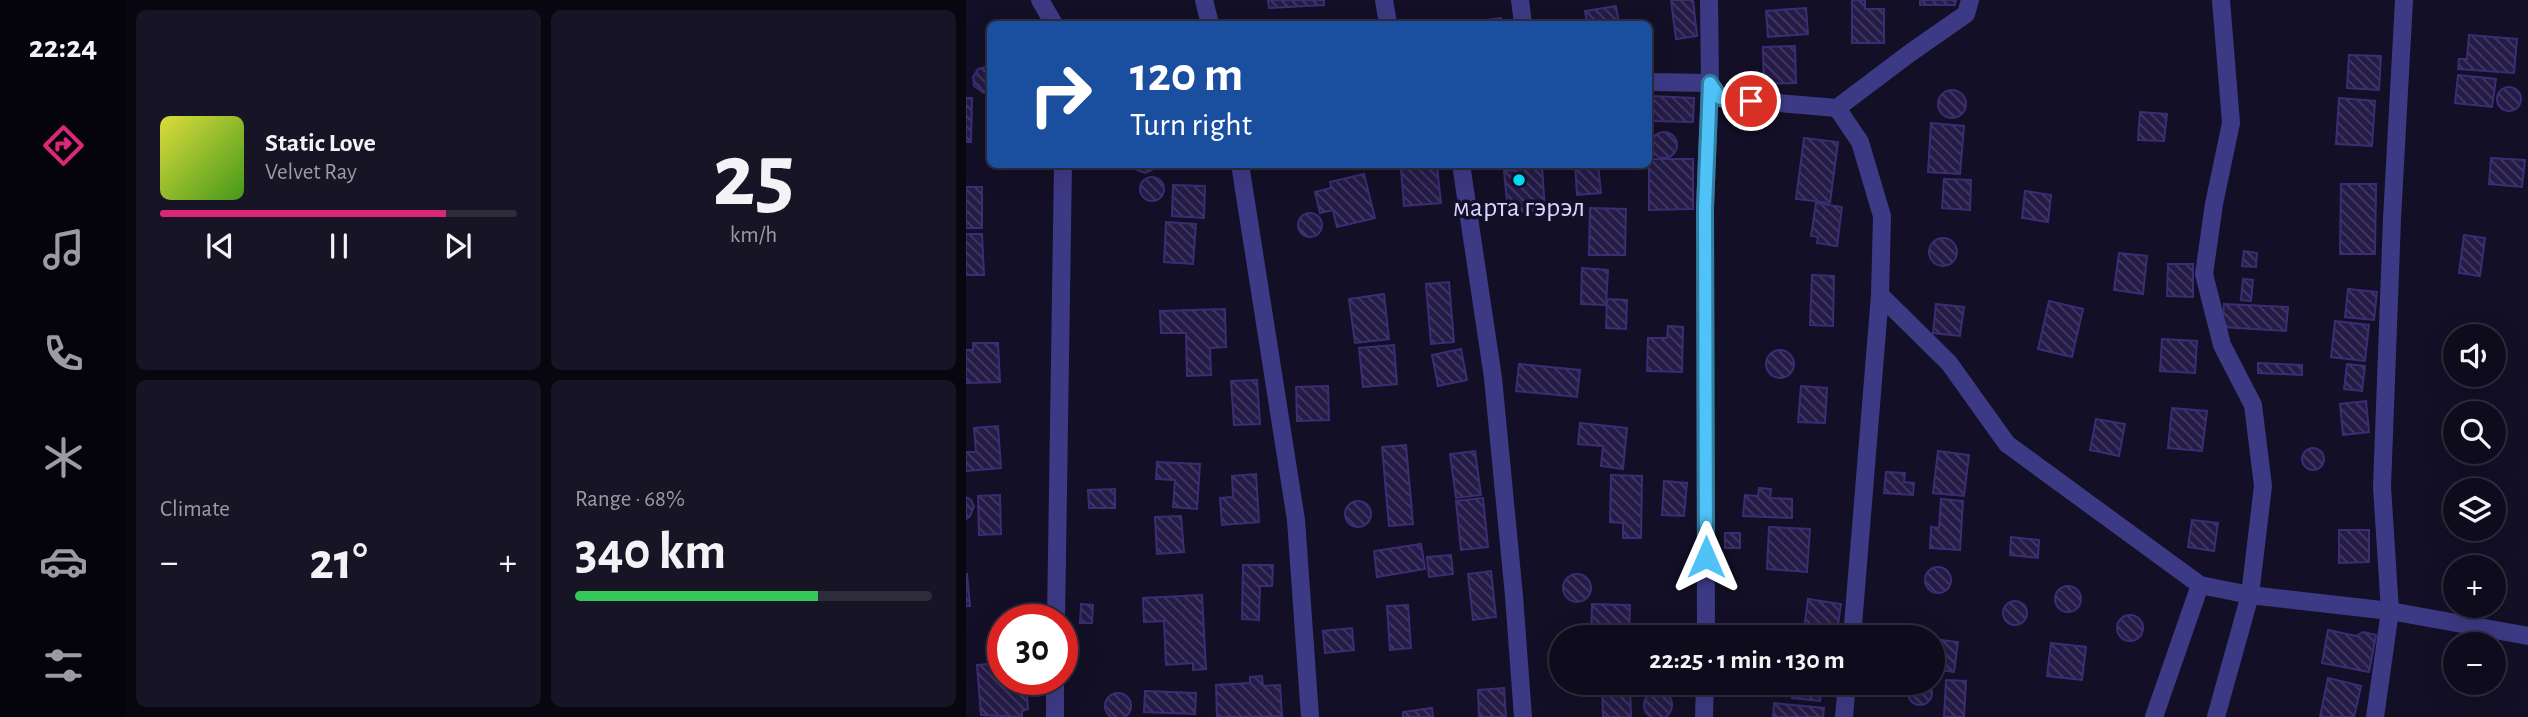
<!DOCTYPE html>
<meta charset="utf-8">
<style>
:root{--surface:#0e0b1c;--page:#171425;--text:#f1f3f6;--muted:#9b9ba3;--line:#2e2b3b;--accent:#db2777}
body{margin:0;font-family:"Alegreya Sans",sans-serif;background:var(--page);color:var(--text);height:100vh;display:flex;flex-direction:column;font-size:26px;white-space:nowrap}
*{box-sizing:border-box;margin:0}
p{font-size:23px;color:var(--muted)}
.icon{flex:none;width:38px;height:38px;fill:none;stroke:currentColor;stroke-width:2;stroke-linecap:round;stroke-linejoin:round}
.map{position:relative;flex:1;overflow:hidden}
.panel{display:flex;flex-direction:column;gap:10px;padding:10px;background:#08060f;width:840px}
.panel>*{flex:none}
.guide{position:absolute;left:21px;top:21px;width:665px;height:147px;border-radius:10px;box-shadow:0 7px 28px #0002,0 0 0 2px var(--line);background:#1a4fa0;color:#fff;overflow:hidden}
.buttons{position:absolute;left:1477px;top:324px;display:grid;gap:14px}
.buttons a{display:grid;place-items:center;width:63px;height:63px;border-radius:50%;background:var(--surface);box-shadow:0 7px 28px #0002,0 0 0 2px var(--line);font-size:35px}
.speed{position:absolute;left:21px;top:604px;display:flex;gap:14px;font-size:35px;font-weight:700;text-align:center}
.speed>*{display:grid;place-content:center;width:91px;height:91px;border-radius:50%;background:var(--surface);box-shadow:0 7px 28px #0002,0 0 0 2px var(--line);line-height:1}
.speed .limit{border:10px solid #d22;background:#fff;color:#111}
.pin{position:absolute;display:grid;place-items:center;width:60px;height:60px;color:#fff;margin:-30px;border:4px solid #fff;border-radius:50%;box-shadow:0 2px 7px #0007}
.me{position:absolute;width:77px;margin:-38px;rotate:0deg;stroke-linejoin:round;filter:drop-shadow(0 0 5px #0008)}
.turn{display:flex;align-items:center;gap:24px;height:147px;padding:0 28px;font-size:32px}
.turn .icon{width:91px;height:91px;stroke-width:2.5}
.turn b{display:block;font-size:49px;line-height:60px}
.big{font-size:52px;font-weight:700;line-height:1.1}
.panel .tile{flex:1;display:flex;flex-direction:column;justify-content:center;gap:10px;min-width:0;padding:0 24px;border-radius:10px;background:var(--page)}
.panel .dial{align-items:center;gap:0}
.dial b{font-size:91px;line-height:1}
.song{display:flex;align-items:center;gap:21px}
.cover{width:84px;height:84px;border-radius:10px;background:linear-gradient(135deg,hsl(60 70% 55%),hsl(100 70% 35%))}
.played{height:7px;border-radius:4px;background:linear-gradient(90deg,var(--accent) 80%,var(--line) 80%)}
.keys{display:flex;justify-content:space-around;direction:ltr}
.heat{display:flex;justify-content:space-between;align-items:center;font-size:38px;direction:ltr}
.charge{height:10px;border-radius:5px;background:linear-gradient(90deg,#34c759 68%,var(--line) 0)}
.panel .tiles{flex:1;display:grid;gap:10px;grid-template-columns:repeat(2,1fr)}
.trip{position:absolute;left:583px;top:625px;width:396px;height:70px;border-radius:35px;background:var(--surface);box-shadow:0 7px 28px #0002,0 0 0 2px var(--line);font-weight:700;line-height:70px;text-align:center}
main{display:flex;flex:1;min-height:0}
.menu{display:flex;flex-direction:column;width:126px;justify-content:space-around;align-items:center;background:#06040b;color:var(--muted)}
.menu .icon{width:49px;height:49px}
.menu .on{color:var(--accent)}
.menu b{font-size:32px;color:var(--text)}
.map>svg:first-child{display:block}
</style>
<main>
<nav class="menu">
<b>22:24</b>
<svg class="icon on" aria-label="directions" viewBox="0 0 24 24"><path d="M12 3l9 9-9 9-9-9zM9 14v-3h6M13 9l2 2-2 2"/></svg>
<svg class="icon" aria-label="music" viewBox="0 0 24 24"><path d="M9 18V5l10-2v13"/><circle cx="6" cy="18" r="3"/><circle cx="16" cy="16" r="3"/></svg>
<svg class="icon" aria-label="phone" viewBox="0 0 24 24"><path d="M5 4h4l2 5-3 2q2 4 5 5l2-3 5 2v4C11 20 4 13 5 4z"/></svg>
<svg class="icon" aria-label="climate" viewBox="0 0 24 24"><path d="M12 3v18M4 7l16 10M4 17L20 7"/></svg>
<svg class="icon" aria-label="car" viewBox="0 0 24 24"><path d="M5 17H2v-5l4-1 3-4h7l3 4 3 1v5h-3M9 17h6M6 11h13"/><circle cx="7" cy="17" r="2"/><circle cx="17" cy="17" r="2"/></svg>
<svg class="icon" aria-label="filters" viewBox="0 0 24 24"><path d="M4 7h16M4 17h16"/><circle cx="9" cy="7" r="2"/><circle cx="15" cy="17" r="2"/></svg>
</nav>
<section class="panel">
<div class="tiles">
<div class="tile">
<div class="song"><i class="cover"></i><div><b>Static Love</b><p>Velvet Ray</p></div></div>
<div class="played"></div>
<div class="keys"><svg class="icon" aria-label="previous" viewBox="0 0 24 24"><path d="M18 5L8 12l10 7zM5 5v14"/></svg><svg class="icon" aria-label="pause" viewBox="0 0 24 24"><path d="M8 5v14M16 5v14"/></svg><svg class="icon" aria-label="next" viewBox="0 0 24 24"><path d="M6 5l10 7-10 7zM19 5v14"/></svg></div>
</div>
<div class="tile dial"><b>25</b><p>km/h</p></div>
<div class="tile"><p>Climate</p>
<div class="heat"><a>−</a><b class="big">21°</b><a>+</a></div>
</div>
<div class="tile"><p>Range · 68%</p><b class="big">340 km</b><div class="charge"></div></div>
</div>
</section>
<div class="map">
<svg width="1562" height="717" viewBox="0 0 1562 717">
<defs>
<pattern id="building-back-hatch" width="6" height="6" patternUnits="userSpaceOnUse" patternTransform="scale(1.75)"><rect width="6" height="6" fill="#241b47"/><path d="M-1 5l2 2M0 0l6 6M5-1l2 2" fill="none" stroke="#433b63"/></pattern>
</defs>
<rect width="100%" height="100%" fill="#130f26"/>
<path fill="url(#building-back-hatch)" stroke="#3b2d73" stroke-width="2" d="M302 0H358V5L303 8Z
M705 0H727L731 36 710 39Z
M886 0H899V9H918V43H886Z
M954 0H990L989 5H954Z
M650 6 653 24H621L619 11Z
M840 8 842 34 802 37 800 11Z
M535 18 536 24H512V21Z
M1503 35 1551 39 1548 73 1492 69 1493 59H1501Z
M829 46 830 83 798 84 797 47Z
M1383 55 1415 56 1413 90 1381 88Z
M20 67H24V92L18 93 8 86 7 77 12 69Z
M1492 75 1530 79 1526 107 1489 103Z
M1531 99a12 12 0 1 1 24 0a12 12 0 1 1-24 0Z
M972 104a14 14 0 1 1 28 0a14 14 0 1 1-28 0Z
M687 96 728 98 727 122 686 121Z
M0 98H6L5 142H0Z
M1373 98 1409 101 1406 146 1370 144Z
M1174 112 1201 114 1198 141 1172 140Z
M965 123 998 126 994 174 962 172Z
M685 145a13 13 0 1 1 26 0a13 13 0 1 1-26 0Z
M838 138 872 142 864 203 830 199Z
M1525 158 1559 160 1556 187 1523 184Z
M683 159H727V209L683 210Z
M167 164H190L186 170 179 173 171 170Z
M609 164H632L635 193 611 195Z
M471 166 475 203 438 206 435 169Z
M576 167 579 210 542 213 538 171Z
M398 174 409 218 371 227 367 210 354 213 349 192 365 188 364 182Z
M174 189a12 12 0 1 1 24 0a12 12 0 1 1-24 0Z
M978 179 1005 180 1004 210 976 208Z
M1375 184H1410L1409 254H1374Z
M207 185 239 186 238 218 206 216Z
M0 187H16V228H0Z
M1059 191 1085 195 1082 222 1056 218Z
M850 203 876 207 871 246 851 243 852 237 845 236Z
M624 208 660 209 659 255H623Z
M332 225a12 12 0 1 1 24 0a12 12 0 1 1-24 0Z
M200 222 230 224 227 264 198 262Z
M0 234H16L18 275H0Z
M1498 235 1519 238 1514 276 1493 273Z
M963 252a14 14 0 1 1 28 0a14 14 0 1 1-28 0Z
M1278 251 1291 253 1290 267 1276 266Z
M1153 253 1181 256 1177 294 1148 290Z
M1202 264H1227V297L1201 296Z
M616 268 642 270 640 305 615 304Z
M846 275 868 276 867 326 844 325Z
M1277 279 1287 280 1285 301 1275 300Z
M483 282 488 342 465 344 460 284Z
M1382 289 1411 292 1408 320 1379 317Z
M418 294 423 339 389 343 383 299Z
M641 299 661 300 660 329 640 328Z
M1083 301 1117 309 1106 357 1072 349Z
M970 304 998 307 994 336 967 333Z
M1258 304 1322 307 1320 331 1256 327Z
M259 309 260 347 244 348 245 375 221 376 220 333H195L194 311Z
M1369 321 1403 325 1399 361 1365 357Z
M702 326 717 327 716 372 681 371 682 338H701Z
M1196 339 1231 341 1229 373 1194 371Z
M7 343H32L34 382 0 383V350H7Z
M428 345 431 384 397 387 393 348Z
M495 349 501 380 472 386 466 355Z
M800 364a14 14 0 1 1 28 0a14 14 0 1 1-28 0Z
M1292 363 1336 365V375L1292 373Z
M553 364 614 370 611 397 550 391Z
M1381 364 1399 366 1396 391 1378 389Z
M291 380 294 424 268 425 265 381Z
M362 386 363 420 331 421 330 387Z
M835 386 861 388 859 423 832 422Z
M1400 401 1403 432 1377 435 1374 404Z
M1206 408 1241 411 1236 451 1202 448Z
M1130 419 1159 424 1153 456 1124 450Z
M614 423 661 428 657 469 635 466 637 446 612 444Z
M32 426 35 468 0 471V452H10L8 428Z
M440 445 447 524 423 526 416 447Z
M1336 459a11 11 0 1 1 22 0a11 11 0 1 1-22 0Z
M509 451 515 495 490 498 484 454Z
M972 451 1003 455 998 496 967 493Z
M191 462 234 464 231 509 207 507 209 480 190 479Z
M920 472 939 473 938 482 948 483 947 495 918 493Z
M290 474 293 522 256 525 254 498 267 497 266 476Z
M645 475 676 476 675 538H657V523L644 522Z
M698 481 721 483 718 516 696 515Z
M793 488 805 489 804 498 826 499V518L777 516 779 495 792 496Z
M149 489V508H123L122 490Z
M34 495 35 534 13 535 12 496Z
M0 497 5 500 8 506 4 516 0 519Z
M517 498 522 547 495 550 490 501Z
M975 499 997 501 994 550 964 548 965 527 973 528Z
M379 514a13 13 0 1 1 26 0a13 13 0 1 1-26 0Z
M215 516 218 552 191 554 189 517Z
M1226 520 1252 523 1248 551 1222 547Z
M803 527 844 529 841 572 801 569Z
M1373 530H1403V562L1373 563Z
M759 533H774V548H759Z
M1045 537 1073 540 1072 558 1044 555Z
M455 544 459 569 411 577 408 551Z
M485 555 487 574 463 577 461 557Z
M277 565H307L306 586H294L293 620 276 619Z
M959 580a13 13 0 1 1 26 0a13 13 0 1 1-26 0Z
M525 571 530 617 507 620 502 574Z
M0 574H1L4 606H0Z
M597 588a14 14 0 1 1 28 0a14 14 0 1 1-28 0Z
M1089 599a13 13 0 1 1 26 0a13 13 0 1 1-26 0Z
M236 595 240 669 227 670V663L200 665 198 621 178 622 177 598Z
M842 599 875 604 870 637 837 636Z
M1037 613a12 12 0 1 1 24 0a12 12 0 1 1-24 0Z
M115 604 127 605 126 623H114Z
M626 604 664 605 663 637H625Z
M442 605 445 648 424 650 421 606Z
M1151 628a13 13 0 1 1 26 0a13 13 0 1 1-26 0Z
M386 628 388 650 359 653 357 631Z
M1362 630 1390 636 1397 632 1410 635 1403 672 1356 663Z
M975 640 992 642 988 672 971 670Z
M1085 643 1120 647 1116 680 1081 676Z
M37 663V679H60L62 709 56 711V717L15 715 11 665Z
M296 676 297 686 314 685 316 716 251 717 250 685 284 683V677Z
M1362 678 1395 686 1388 717H1354Z
M980 680 1000 681 998 717H978Z
M942 693a12 12 0 1 1 24 0a12 12 0 1 1-24 0Z
M822 682H856L854 701 826 698 827 690 821 689Z
M636 687H664L665 717H637Z
M538 688 540 717H513L512 690Z
M179 691 230 693 229 714 178 712Z
M678 705a14 14 0 1 1 28 0a14 14 0 1 1-28 0Z
M139 706a13 13 0 1 1 26 0a13 13 0 1 1-26 0Z
M808 703 858 708 857 717H807Z
M466 708 467 717H437V712Z"/>
<g fill="none" stroke-linecap="round" stroke-linejoin="round">
<path stroke="#3d3a85" stroke-width="18" d="M74 0 88 24
M238 0 244 24
M418 0 422 24
M554 0 557 24
M682 82 744 83 754 98 871 108 894 142 916 216 914 295 983 363 1041 444 1234 585 1284 595 1424 611 1562 636
M871 108 944 53 1000 14 1004 0
M274 164 330 520 344 717
M495 164 527 378 548 596 557 717
M90 620 97 164
M740 637 739 208 744 83 743 0
M886 637 914 295
M89 717V679
M738 717 739 682
M878 717 881 682
M1188 717 1234 585
M1250 717 1284 595 1297 486 1287 405 1256 345 1238 274 1248 204 1265 123 1255 0
M1409 717 1424 611 1416 487 1426 219 1438 0"/>
</g>
<g fill="none" stroke-linecap="round" stroke-linejoin="round">
<g stroke="#337fa1" stroke-width="18">
<path id="route" d="M740 557 739 208 744 83 754 98 785 101"/>
</g>
<use href="#route" stroke="#4fc3f7" stroke-width="12"/>
</g>
<circle fill="#00e5ff" stroke="#130f26" stroke-width="2.5" cx="553" cy="180" r="7"/>
<g text-anchor="middle" dominant-baseline="central" stroke-width="7" stroke-linejoin="round" paint-order="stroke">
<g font-size="28" fill="#d9d4ff" stroke="#130f26">
<text x="553" y="208">марта гэрэл</text>
</g>
</g>
</svg>
<div class="buttons">
<a><svg class="icon" aria-label="sound" viewBox="0 0 24 24"><path d="M4 9h4l5-4v14l-5-4H4zM17 9q2 3 0 6"/></svg></a>
<a><svg class="icon" aria-label="search" viewBox="0 0 24 24"><circle cx="10" cy="10" r="6"/><path d="M15 15l6 6"/></svg></a>
<a><svg class="icon" aria-label="layers" viewBox="0 0 24 24"><path d="M12 4l9 5-9 5-9-5zM3 14l9 5 9-5"/></svg></a>
<a>+</a>
<a>−</a>
</div>
<div class="speed"><div class="limit">30</div></div>
<div class="pin" style="left:785px;top:101px;background:#d93025"><svg class="icon" aria-label="arrive" viewBox="0 0 24 24"><path d="M6 21V4h12l-3 4 3 4H6"/></svg></div>
<svg class="me" style="left:740px;top:557px" viewBox="-20 -20 40 40"><path d="M0-17L14 15 0 8-14 15z" fill="#4fc3f7" stroke="#fff" stroke-width="4"/></svg>
<div class="trip">22:25 · 1 min · 130 m</div>
<div class="guide">
<div class="turn"><svg class="icon" aria-label="right" viewBox="0 0 24 24"><path d="M7 20v-9h11M14 6l5 5-5 5"/></svg><div><b>120 m</b>Turn right</div></div>
</div>
</div>
</main>
